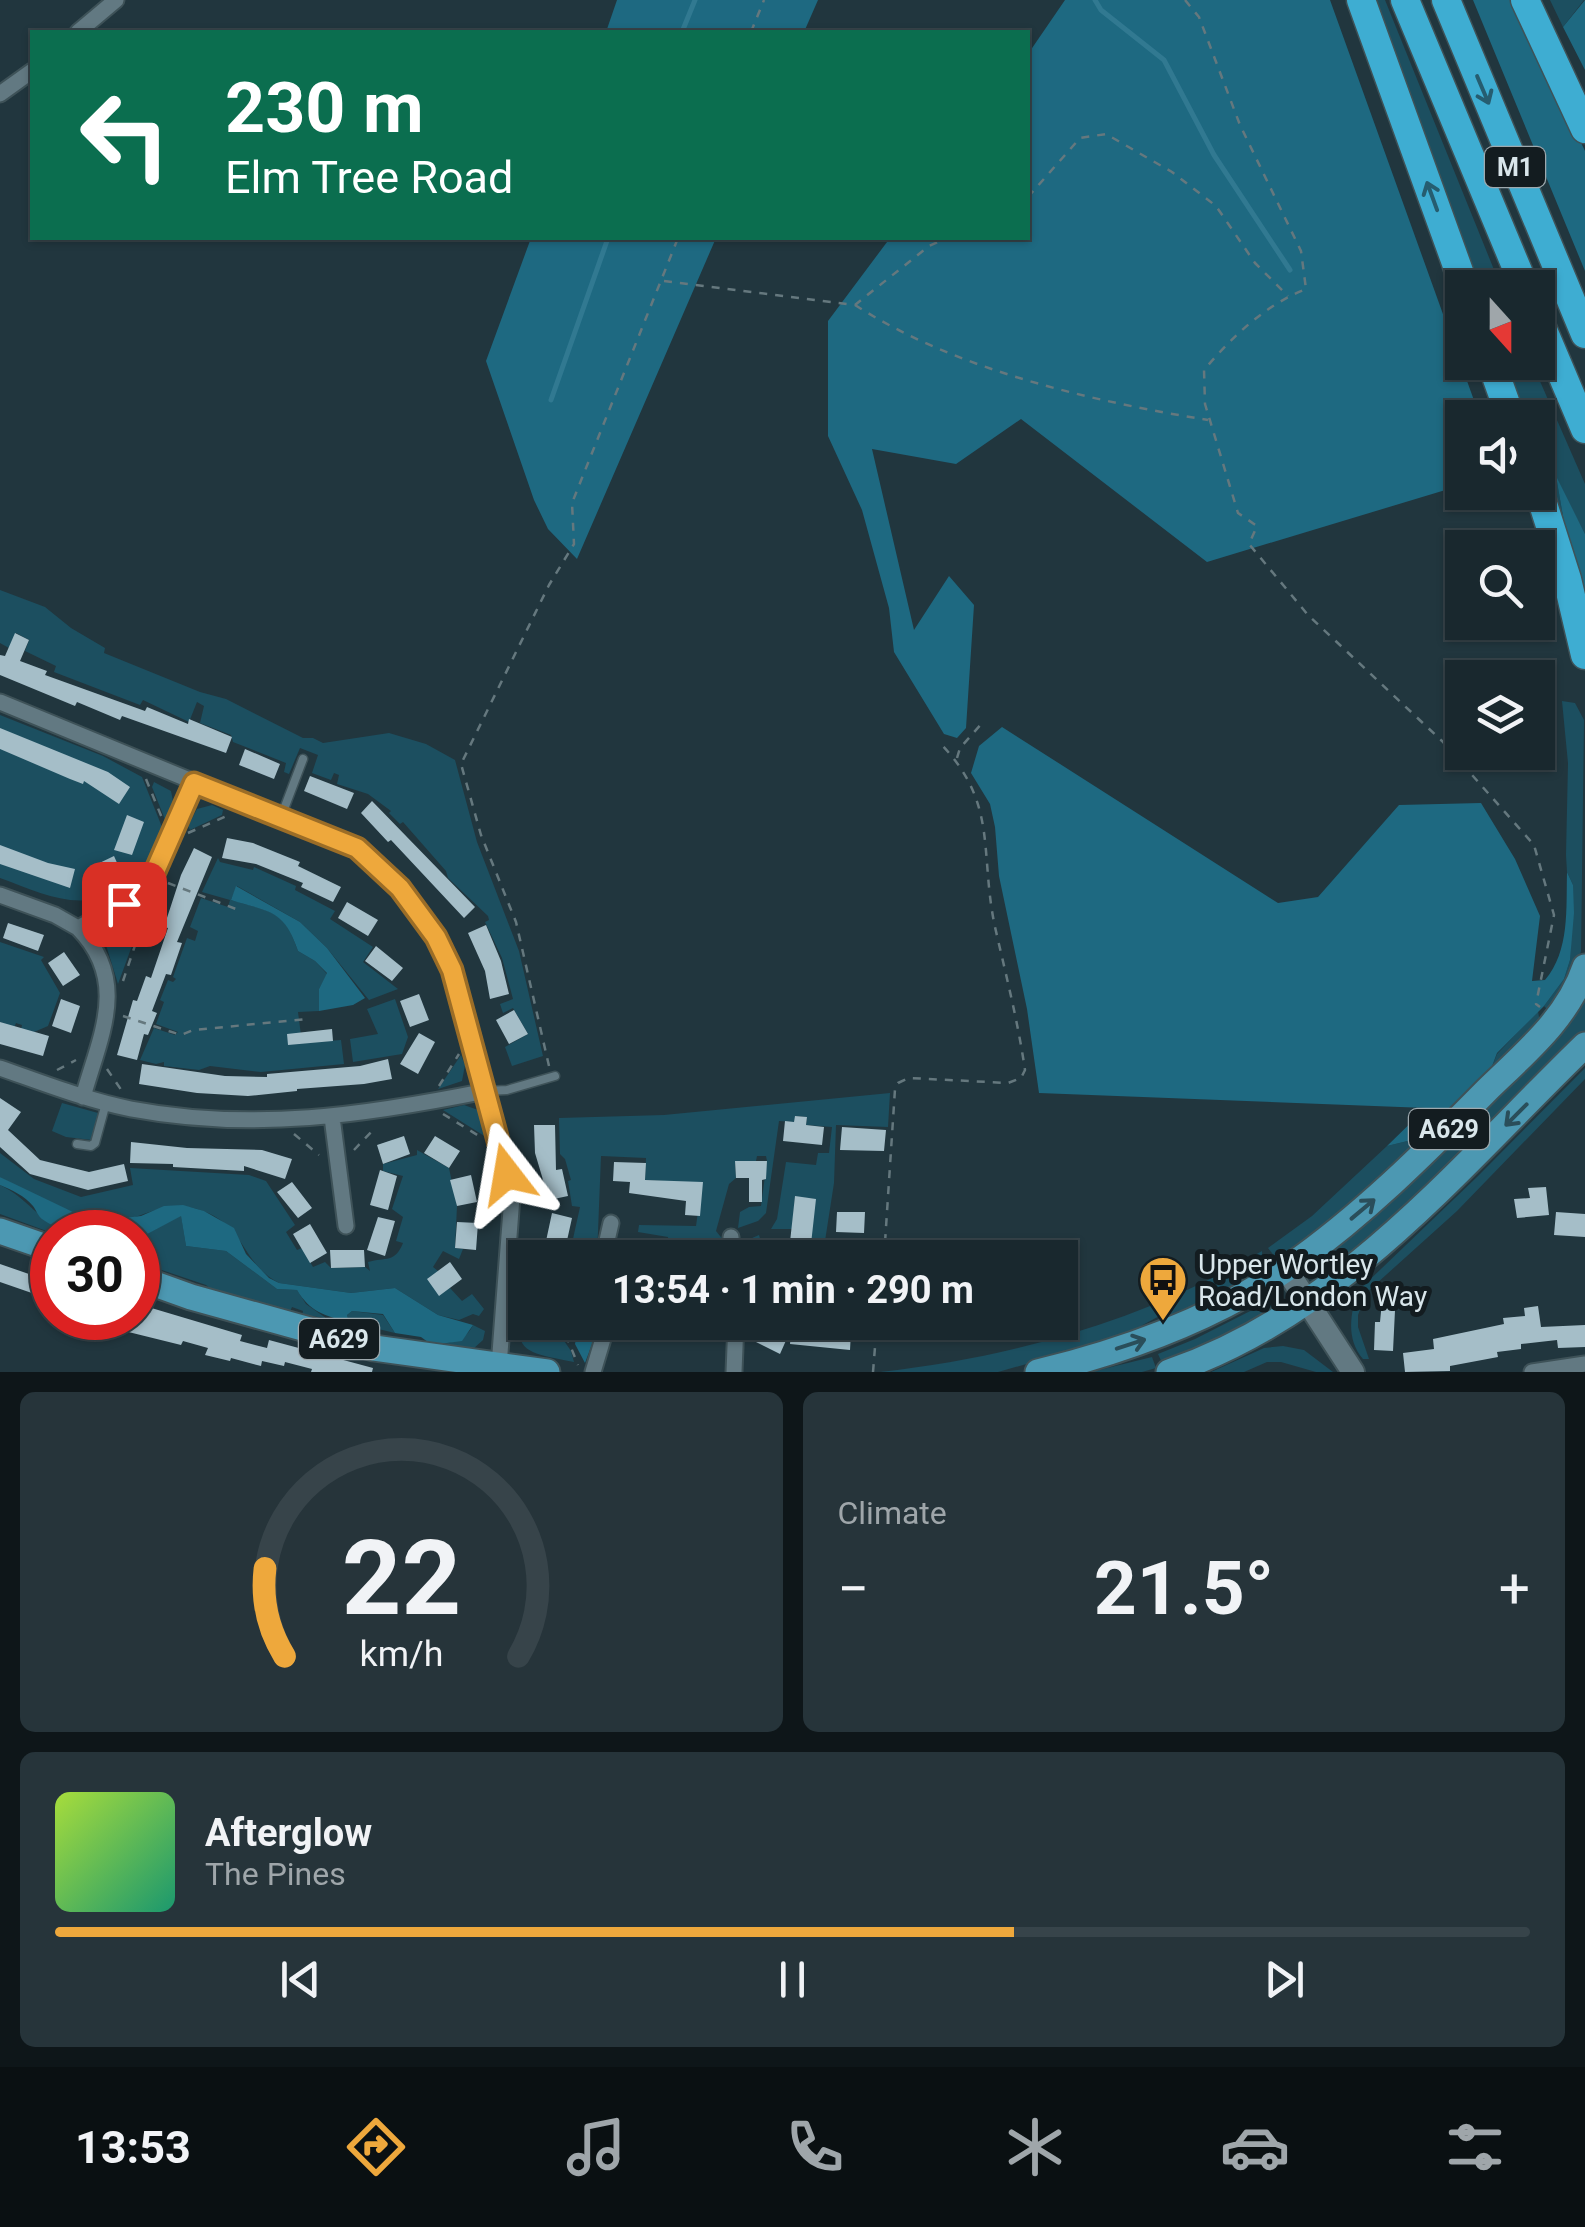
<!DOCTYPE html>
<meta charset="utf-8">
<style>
:root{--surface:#19282e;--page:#26343a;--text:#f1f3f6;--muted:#9fa6aa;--line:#37444a;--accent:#eea83c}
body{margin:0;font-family:Roboto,sans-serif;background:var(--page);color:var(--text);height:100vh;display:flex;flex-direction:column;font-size:38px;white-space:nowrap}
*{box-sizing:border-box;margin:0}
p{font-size:32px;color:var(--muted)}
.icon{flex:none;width:55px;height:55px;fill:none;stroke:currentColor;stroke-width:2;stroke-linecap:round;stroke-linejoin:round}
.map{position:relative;height:1372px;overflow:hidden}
.side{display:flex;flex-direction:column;gap:20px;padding:20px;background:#0e1619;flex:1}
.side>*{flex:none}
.hud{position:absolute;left:30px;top:30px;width:1000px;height:210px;border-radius:0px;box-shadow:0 2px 8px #0004,0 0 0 2px var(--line);background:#0b6e4f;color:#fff;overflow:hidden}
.needle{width:65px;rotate:159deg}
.tools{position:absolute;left:1445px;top:270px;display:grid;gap:20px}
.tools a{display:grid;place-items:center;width:110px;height:110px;border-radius:0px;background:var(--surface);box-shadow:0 2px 8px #0004,0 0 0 2px var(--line);font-size:50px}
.speed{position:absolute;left:30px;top:1210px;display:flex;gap:20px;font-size:50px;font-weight:700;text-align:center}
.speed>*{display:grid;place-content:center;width:130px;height:130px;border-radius:50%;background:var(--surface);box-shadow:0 2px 8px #0004,0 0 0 2px var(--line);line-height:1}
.speed .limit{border:15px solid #d22;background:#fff;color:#111}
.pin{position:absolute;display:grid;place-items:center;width:85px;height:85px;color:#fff;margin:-42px;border-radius:20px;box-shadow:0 5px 15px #0006}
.me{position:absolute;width:110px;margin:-55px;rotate:346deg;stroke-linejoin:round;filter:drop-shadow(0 0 8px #0008)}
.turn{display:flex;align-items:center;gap:35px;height:210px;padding:0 30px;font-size:45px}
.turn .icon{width:130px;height:130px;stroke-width:2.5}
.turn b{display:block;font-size:70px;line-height:85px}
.big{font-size:75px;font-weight:700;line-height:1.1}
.side .widget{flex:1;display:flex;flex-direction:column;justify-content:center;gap:15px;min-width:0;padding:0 35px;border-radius:15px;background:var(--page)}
.side .dial{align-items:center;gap:0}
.dial svg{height:260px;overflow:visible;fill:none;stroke:var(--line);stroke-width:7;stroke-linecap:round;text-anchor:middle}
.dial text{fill:var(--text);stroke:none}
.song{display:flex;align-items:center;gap:30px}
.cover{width:120px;height:120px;border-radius:15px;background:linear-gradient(135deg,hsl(80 70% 55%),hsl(160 70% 35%))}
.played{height:10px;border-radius:5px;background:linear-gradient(90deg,var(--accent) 65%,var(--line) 65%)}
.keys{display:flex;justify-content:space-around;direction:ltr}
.heat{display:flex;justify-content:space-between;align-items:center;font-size:55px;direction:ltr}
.side .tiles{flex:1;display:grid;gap:20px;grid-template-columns:1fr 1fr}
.widget:last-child{grid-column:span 2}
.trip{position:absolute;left:508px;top:1240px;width:570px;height:100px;border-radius:0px;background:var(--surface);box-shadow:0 2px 8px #0004,0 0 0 2px var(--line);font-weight:700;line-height:100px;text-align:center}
.dock{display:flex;height:160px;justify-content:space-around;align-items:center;background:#0a1012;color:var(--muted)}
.dock .icon{width:70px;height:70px}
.dock .current{color:var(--accent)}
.dock b{font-size:45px;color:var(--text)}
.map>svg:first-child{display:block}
</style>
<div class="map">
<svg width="1585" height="1372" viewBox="0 0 1585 1372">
<rect width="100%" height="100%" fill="#21363e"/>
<path fill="#1c4f60" d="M1371 0H1385L1501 287H1475Z
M1550 0H1584L1563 27Z
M1502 363H1532L1585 484V534L1557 481 1564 522 1585 601 1538 461V418L1522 417Z
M0 590 45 607 71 628 105 648 104 653 200 692 226 699 303 738H313L323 743 389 733 426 744 455 760 477 842 519 951 543 1056 512 1066 505 1047 528 1034 513 1008 503 1013 500 1004 513 999 502 958 485 922 489 920 488 916 448 878 446 871 403 822 400 824 389 813 391 811 368 794 337 784 339 775 334 773 331 780 312 773 318 755 300 748 289 774 284 772 286 763 233 742 231 735 200 723 204 706 197 702 189 722 143 700 140 705 54 672 56 666 25 651 29 640 16 633 9 648 0 643Z
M1562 701 1575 703 1584 720 1581 951 1575 975 1554 1009H1547L1544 1006 1564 979 1570 960 1573 885 1567 872 1566 855 1568 763Z
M0 715 103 756 142 777 162 827C157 841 152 857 144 870 138 879 129 885 120 890 78 913 41 893 0 878Z
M154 782 171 791 174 806 166 822 152 787Z
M212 805 223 810 222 815 190 830 188 826 197 809Z
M218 858 220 862 253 870 254 867 296 886 295 890 335 911 330 919 373 947 363 962 398 989 369 1000 327 948 300 922 237 886 231 900C270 912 284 909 298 951L315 961 327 974 319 989V1011L298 1012 302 1043 341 1040 344 1064 261 1072 210 1066 199 1070 164 1066V1062L156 1064 140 1060 154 1028 175 1035 178 1032 156 1024 164 1002 160 1000 168 980 173 982 176 979 173 977 187 938 195 941 198 931 190 927 201 898 228 907 230 900 202 892Z
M135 909 144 913 118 984 102 932 107 923Z
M0 942 44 957 41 960 60 993 48 1026 34 1032 21 1029 22 1025 16 1023 14 1028 0 1022Z
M1585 997V1033L1401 1216 1317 1280 1314 1270 1322 1255Z
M395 999 408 1037 402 1054 353 1062 350 1039 378 1034 367 1009Z
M1538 1011 1540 1023 1488 1077 1497 1054Z
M461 1055 465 1065 462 1081 438 1089Z
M1585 1068V1079L1457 1211 1366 1293 1358 1315V1327L1369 1359H1363C1346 1339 1350 1314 1358 1291L1478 1176Z
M890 1093 888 1127 836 1125 834 1183 825 1241 868 1244 867 1257H737L736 1245 759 1235 761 1242 776 1251 809 1256 815 1199 795 1197 792 1229H771L777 1219 786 1162 816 1165 818 1153H829L832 1127 806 1125 807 1117 796 1116 794 1122 779 1121 766 1213 758 1221 738 1228 740 1212 749 1207 761 1206 767 1161 766 1156H757L756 1161 735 1162 736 1178 729 1184 716 1231 724 1241 727 1257H669L668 1237 638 1232 639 1225 696 1226 702 1183 645 1180 646 1158 601 1156 597 1257H569L580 1207 572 1206 568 1181 571 1180 565 1159 560 1154 559 1118 664 1115Z
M62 1103 98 1113 92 1140 66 1137 52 1131Z
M464 1105 478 1110 486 1137 443 1110Z
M1428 1136 1382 1180 1283 1258 1275 1257 1268 1248 1312 1216 1387 1146Z
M417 1150 449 1168 457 1206 455 1248 463 1249 459 1259 443 1251 433 1267 438 1271 439 1295 450 1288 462 1301 472 1294 484 1309 479 1316 473 1314 459 1320 438 1315 395 1288 351 1293 279 1283C242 1264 246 1227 203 1211 166 1197 150 1217 114 1222 89 1224 23 1190 0 1177V1153L34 1179 81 1197 133 1185 130 1168 249 1175 266 1181 295 1225 286 1232 297 1250 302 1248 313 1267 325 1262 331 1268 365 1267 370 1271 368 1262C386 1257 395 1263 403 1243L396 1241 403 1217 392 1209 403 1176 383 1171V1164L417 1155Z
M0 1185C26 1197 40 1221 65 1232L52 1233 0 1214Z
M181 1215 186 1246 226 1251 277 1289 297 1290 306 1304 326 1318 302 1315 303 1311 292 1307 288 1316 218 1295 206 1285 138 1262V1239Z
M1262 1251 1263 1266 1258 1273 1170 1321 1163 1314 1141 1326 1142 1331 998 1372H880C1014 1357 1145 1320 1262 1251Z
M525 1297V1322L552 1323 571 1351 574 1362C526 1352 509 1354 525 1297Z
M1266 1303 1281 1305 1278 1311 1163 1365 1158 1354 1195 1339Z
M352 1311 383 1315 395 1333 349 1322 347 1315Z
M473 1325 485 1331 483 1340 473 1349 432 1345C448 1344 466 1341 473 1325Z
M1283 1346 1304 1350 1333 1372H1316L1281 1362H1267L1244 1372H1211L1264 1348Z
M1152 1357 1156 1368 1142 1372H1091Z"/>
<path fill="#1e6981" d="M617 0H818L804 32H606Z
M1065 0H1330L1480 417 1462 418V485L1207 562 1021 419 956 464 872 449 914 630 949 576 974 605 966 728 957 738 944 734 894 652 889 608 862 510 828 436V321L890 238H1028V54Z
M1473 0H1513L1585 151V271Z
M1585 0V70L1563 27Z
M531 238H716L577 559 548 529 534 500 486 361Z
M1556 476 1585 534V598L1564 522Z
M1002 727 1278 903 1318 897 1399 805 1481 803 1515 859 1540 916 1532 981 1545 980C1570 951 1566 908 1567 872L1573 885 1574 913 1570 960 1564 979 1544 1006 1497 1053 1488 1077 1428 1136 1387 1146 1426 1108 1039 1093 1027 1009 999 876 995 827 990 804 971 773 979 746Z
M236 886 300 922 327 948 365 998 353 1005 319 1011V989L327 973 315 961 298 951C284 909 269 912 231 900Z
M0 1177 73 1212 98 1221 141 1216 164 1206 183 1205 204 1211 234 1228 246 1254 269 1278 279 1283 351 1293 395 1288 438 1315 473 1325 462 1341 432 1345 421 1337 395 1333 383 1314 352 1311 347 1315 349 1322C325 1316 310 1312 297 1290L277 1289 226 1251 186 1246 181 1216 138 1239V1232H128L124 1228C95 1233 68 1238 42 1219 38 1216 36 1210 33 1206 25 1196 12 1190 0 1185Z
M579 1323H600L585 1363 575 1344Z"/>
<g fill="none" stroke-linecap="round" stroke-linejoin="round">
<path stroke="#317991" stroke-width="5" d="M1095 0 1101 10 1164 60 1214 155 1290 270
M682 32 695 0
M551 400 608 238"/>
</g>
<path fill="#a5bec8" d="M15 633 29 640 20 661 47 671 45 675 145 711 147 707 188 724 189 719 232 737 226 753 122 716 120 720 77 702 75 706 0 675V655L5 656Z
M0 728 108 772 130 787 119 804 84 781 83 784 70 779 0 749Z
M245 749 280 764 274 779 239 765Z
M310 776 354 793 347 809 304 791Z
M372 801 475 907 464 918 391 840 388 842 361 813Z
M127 815 144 822 132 855 114 850Z
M227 838 253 843 300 862 298 866 341 887 333 902 301 887 303 883 256 864 222 858Z
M0 845 48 863 75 869 70 888 0 864Z
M194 848 212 857 177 942 182 943 171 975 166 974 152 1011 157 1013 148 1035 144 1034 137 1060 117 1055 133 1000 137 1001 146 976 151 978 168 928 164 927 181 875Z
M114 856 122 874 97 886 89 868Z
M347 902 378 920 368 936 338 918Z
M8 923 44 935 38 951 3 938Z
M486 925 501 961 509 994 490 999 485 971 468 933Z
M376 946 403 968 392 981 365 961Z
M64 952 80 975 63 986 48 963Z
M419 994 429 1020 410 1027 400 1001Z
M61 999 80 1006 71 1033 52 1026Z
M514 1010 528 1034 509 1044 496 1020Z
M0 1022 49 1036 43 1056 0 1044Z
M332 1029 333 1041 288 1045 287 1034Z
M419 1033 435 1042 418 1074 400 1064Z
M388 1059 392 1079 364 1084 297 1089V1091L248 1096 197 1093 139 1084 142 1064 225 1076 267 1077V1074L360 1066Z
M0 1098 21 1112 8 1130 40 1160 89 1172 124 1164 128 1181 88 1190 30 1174 0 1147Z
M795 1116 807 1117 806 1125 824 1127 822 1145 783 1141 785 1121 794 1122Z
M534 1125H555L556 1170 562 1169 568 1196 549 1200 535 1153Z
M842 1127 886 1130 884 1151 840 1150Z
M404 1136 410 1154 383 1164 377 1145Z
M435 1136 460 1151 449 1168 424 1153Z
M131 1142 187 1148 262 1150 292 1159 285 1179 244 1166V1171L173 1167V1164L130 1163Z
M735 1161H767L766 1179 762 1180V1202H749V1178H736Z
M614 1162 646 1163 645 1180 703 1182 700 1216 685 1215 686 1201 629 1193 630 1182 613 1181Z
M380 1170 397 1176 388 1210 370 1205Z
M471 1175 477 1202 457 1206 450 1180Z
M292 1182 312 1208 298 1218 277 1192Z
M1546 1187 1549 1215 1517 1218 1514 1199 1530 1198 1528 1188Z
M795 1196 816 1199 811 1244 790 1242Z
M837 1212H865L864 1233 836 1232Z
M1556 1212 1585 1214V1237L1554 1235Z
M552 1213 572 1218 566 1245 546 1241Z
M378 1217 395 1221 385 1256 367 1250Z
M457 1222 478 1223 476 1250 455 1248Z
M310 1224 327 1253 310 1263 293 1234Z
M633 1240 664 1243 662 1258H621L623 1242 632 1243Z
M330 1250H364L365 1267 331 1268Z
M450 1262 462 1279 439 1296 427 1279Z
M0 1264 52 1282V1300L0 1282Z
M1389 1284 1396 1290 1393 1351 1374 1350 1375 1322H1380L1382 1301 1377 1295Z
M138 1304 242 1335 240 1341 267 1348 269 1340 373 1368 372 1372H311L312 1369 285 1362 284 1366 262 1361 261 1366 231 1358 230 1361 205 1355 208 1348 183 1341 181 1345 84 1321 85 1318H138Z
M1538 1306 1541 1327 1585 1325V1347L1558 1348 1557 1340 1521 1344V1349L1497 1352 1498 1357 1450 1366V1371L1405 1372 1403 1353 1434 1349 1433 1339 1504 1324 1503 1318 1525 1316 1524 1308Z
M675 1322H725L723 1338 675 1328Z
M757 1322 788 1336 780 1354 748 1338Z
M792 1322H815V1328L851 1332 850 1350 790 1344Z"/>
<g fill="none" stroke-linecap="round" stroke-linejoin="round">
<g stroke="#3e5258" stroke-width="11">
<path id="lane" d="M281 817 303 759
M486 1091 507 1090 555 1076
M77 1144 91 1146 95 1143 106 1103"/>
</g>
<g stroke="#3e5258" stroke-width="19">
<path id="street" d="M78 32 116 0
M0 94 32 71
M0 702 357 849 400 888 436 937 461 995 472 1034 512 1197 499 1366
M0 895 55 915 78 928
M0 1068C43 1083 86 1100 131 1109 253 1132 366 1115 486 1091
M83 1097C100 1036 130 981 78 928L131 899 148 883 194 783
M332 1117 346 1226
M731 1237 732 1258
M603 1258 611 1223
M593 1372 608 1322
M734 1372 736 1322
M1532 1372 1585 1364"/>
</g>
<g stroke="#3e5258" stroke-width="26">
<path id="secondary" d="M1286 1269 1353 1372"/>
</g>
<g stroke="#3e5258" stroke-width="29">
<path id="primary" d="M0 1231 52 1249
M138 1278 191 1297 374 1348 547 1372
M1038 1372C1125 1351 1214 1319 1289 1267 1362 1216 1425 1153 1487 1090 1525 1053 1568 1018 1585 967
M1169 1372C1342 1313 1458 1168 1585 1045"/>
</g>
<g stroke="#3e5258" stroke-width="31">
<path id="highway" d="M1361 0 1465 288
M1405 0 1525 288
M1446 0 1585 334
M1525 0 1585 129
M1538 318 1585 429
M1491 362 1511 418
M1538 488 1567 579 1585 655"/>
</g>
<path stroke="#65787e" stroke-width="2.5" stroke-dasharray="8 8" stroke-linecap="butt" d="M1185 0 1199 17 1240 125 1301 251 1306 289C1265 305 1232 337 1204 370L1205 404 1238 513 1257 526 1249 544 1308 615 1442 741 1534 845 1554 915 1536 1004 1540 1007
M751 32 764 0
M1028 197 1080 138 1106 134 1172 172 1216 206 1255 263 1288 296
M664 281 855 305 929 246 947 238
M855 305C956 370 1090 401 1208 420
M957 758 960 748 983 722
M146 779 162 818
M188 833 231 814
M168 883 236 909
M123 981 149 904
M123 1016 181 1035 193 1030 308 1019
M549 1066 516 922 481 835 461 764 549 585 574 544 572 503 678 238
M107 1069 122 1091
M57 1070 76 1060
M439 1086 459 1054
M443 1114 479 1136
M294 1134 319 1155
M354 1150 376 1127
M884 1258 895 1089 898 1083 909 1078 1008 1083 1021 1078 1025 1070C1018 1022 1006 975 995 927 979 852 999 803 939 742
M556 1322 568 1340 578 1365
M873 1372 877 1322"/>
<use href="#lane" stroke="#627982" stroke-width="8"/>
<use href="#street" stroke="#627982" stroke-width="15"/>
<use href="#secondary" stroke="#627982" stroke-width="22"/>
<use href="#primary" stroke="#4c98b2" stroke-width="25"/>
<use href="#highway" stroke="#3eadd2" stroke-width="28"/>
</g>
<defs><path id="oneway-shaft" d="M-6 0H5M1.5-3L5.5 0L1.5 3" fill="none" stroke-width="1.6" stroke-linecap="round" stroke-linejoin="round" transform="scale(2.5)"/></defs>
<g stroke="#265d70">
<use href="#oneway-shaft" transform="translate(1483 90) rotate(67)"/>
<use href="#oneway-shaft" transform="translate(1432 196) rotate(-110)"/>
</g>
<g stroke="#2a4e5a">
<use href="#oneway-shaft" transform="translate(1516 1115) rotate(135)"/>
<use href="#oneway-shaft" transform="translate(1363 1209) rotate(-40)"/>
<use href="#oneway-shaft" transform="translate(1131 1344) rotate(-18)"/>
</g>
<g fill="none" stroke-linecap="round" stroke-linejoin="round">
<g stroke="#9b6d27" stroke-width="25">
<path id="route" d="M124 904 153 876 194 783 357 848 400 888 436 937 452 970 507 1174"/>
</g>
<use href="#route" stroke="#eea83c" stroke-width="18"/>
</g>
<defs>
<g id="bus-pin" transform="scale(2.5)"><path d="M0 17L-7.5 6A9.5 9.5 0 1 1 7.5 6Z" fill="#eea83c" stroke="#131c20"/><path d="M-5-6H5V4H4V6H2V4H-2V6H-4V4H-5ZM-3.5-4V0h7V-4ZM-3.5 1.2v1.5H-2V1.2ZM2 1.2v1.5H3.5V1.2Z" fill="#111"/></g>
</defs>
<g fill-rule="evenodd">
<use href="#bus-pin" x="1163" y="1280"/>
</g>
<g text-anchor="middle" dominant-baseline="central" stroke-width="10" stroke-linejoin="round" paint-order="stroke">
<g fill="#131c20" stroke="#9ea9ae" stroke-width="2.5">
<rect x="1485" y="147" width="60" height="40" rx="8"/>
<rect x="1409" y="1109" width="80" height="40" rx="8"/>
<rect x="299" y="1319" width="80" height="40" rx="8"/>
</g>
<g font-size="25" font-weight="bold" fill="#d9e6eb">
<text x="1515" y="167">M1</text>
<text x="1449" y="1129">A629</text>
<text x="339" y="1339">A629</text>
</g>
<g font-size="28" fill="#d9e6eb" stroke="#131c20" text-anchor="start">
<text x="1198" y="1264">Upper Wortley<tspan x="1198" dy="32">Road/London Way</tspan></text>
</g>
</g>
</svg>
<div class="tools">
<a><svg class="needle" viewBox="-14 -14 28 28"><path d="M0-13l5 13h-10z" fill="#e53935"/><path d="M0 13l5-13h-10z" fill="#9fa6aa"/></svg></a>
<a><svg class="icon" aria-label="sound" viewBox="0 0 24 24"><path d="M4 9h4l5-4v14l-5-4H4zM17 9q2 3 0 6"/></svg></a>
<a><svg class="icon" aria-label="search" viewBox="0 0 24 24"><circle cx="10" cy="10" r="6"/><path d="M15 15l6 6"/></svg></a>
<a><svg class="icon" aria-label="layers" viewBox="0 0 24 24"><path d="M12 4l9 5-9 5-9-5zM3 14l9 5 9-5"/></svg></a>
</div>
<div class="speed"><div class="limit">30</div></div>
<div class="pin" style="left:124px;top:904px;background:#d93025"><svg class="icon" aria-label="arrive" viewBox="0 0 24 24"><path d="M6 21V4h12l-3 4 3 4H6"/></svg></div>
<svg class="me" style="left:507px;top:1174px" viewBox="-20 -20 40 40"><path d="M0-17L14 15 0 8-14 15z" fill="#eea83c" stroke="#fff" stroke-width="4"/></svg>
<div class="trip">13:54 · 1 min · 290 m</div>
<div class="hud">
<div class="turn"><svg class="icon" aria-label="left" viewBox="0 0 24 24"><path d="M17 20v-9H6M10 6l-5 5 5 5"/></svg><div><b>230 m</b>Elm Tree Road</div></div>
</div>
</div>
<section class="side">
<div class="tiles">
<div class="widget dial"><svg viewBox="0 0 100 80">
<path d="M14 69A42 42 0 1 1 86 69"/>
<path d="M14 69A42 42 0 0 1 8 42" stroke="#eea83c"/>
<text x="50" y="56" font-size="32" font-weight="700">22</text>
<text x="50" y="72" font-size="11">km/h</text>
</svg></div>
<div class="widget"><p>Climate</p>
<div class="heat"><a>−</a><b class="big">21.5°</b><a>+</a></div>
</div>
<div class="widget">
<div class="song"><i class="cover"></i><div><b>Afterglow</b><p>The Pines</p></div></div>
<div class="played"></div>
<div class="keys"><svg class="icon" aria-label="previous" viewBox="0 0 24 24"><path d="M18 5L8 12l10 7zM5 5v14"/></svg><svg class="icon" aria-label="pause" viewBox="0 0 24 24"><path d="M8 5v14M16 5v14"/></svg><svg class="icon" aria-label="next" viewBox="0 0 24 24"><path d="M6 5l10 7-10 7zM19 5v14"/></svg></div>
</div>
</div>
</section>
<nav class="dock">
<b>13:53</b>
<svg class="icon current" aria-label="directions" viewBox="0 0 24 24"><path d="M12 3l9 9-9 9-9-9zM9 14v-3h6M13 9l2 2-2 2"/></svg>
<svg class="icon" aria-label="music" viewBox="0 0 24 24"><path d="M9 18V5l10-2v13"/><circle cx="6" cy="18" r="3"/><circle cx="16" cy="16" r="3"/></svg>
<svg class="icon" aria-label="phone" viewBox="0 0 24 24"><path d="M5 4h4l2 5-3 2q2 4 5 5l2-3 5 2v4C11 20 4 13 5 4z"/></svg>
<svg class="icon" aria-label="climate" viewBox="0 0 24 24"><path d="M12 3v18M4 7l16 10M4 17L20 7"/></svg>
<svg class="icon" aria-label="car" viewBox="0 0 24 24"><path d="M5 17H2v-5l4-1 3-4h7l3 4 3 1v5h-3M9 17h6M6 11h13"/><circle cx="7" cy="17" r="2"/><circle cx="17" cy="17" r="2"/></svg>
<svg class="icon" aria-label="filters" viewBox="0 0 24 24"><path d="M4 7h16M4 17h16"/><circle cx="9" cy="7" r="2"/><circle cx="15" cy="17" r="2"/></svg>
</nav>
